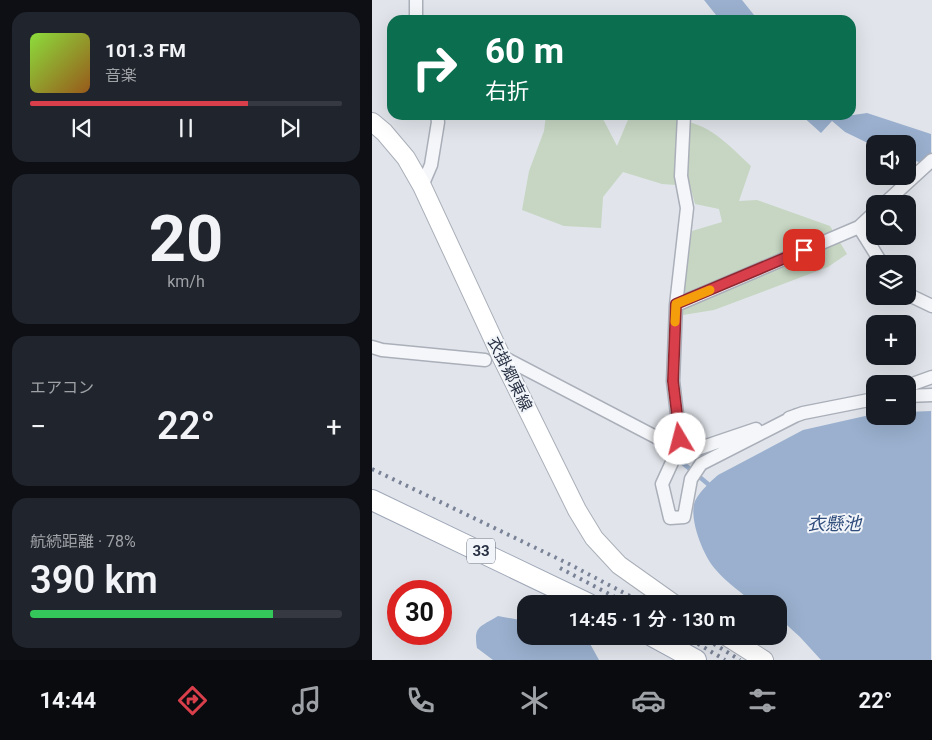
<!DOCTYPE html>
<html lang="ja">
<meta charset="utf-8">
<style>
:root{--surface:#171b24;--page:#20242c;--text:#f1f3f6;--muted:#9ea1a6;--line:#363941;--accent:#d93e4b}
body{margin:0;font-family:Roboto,"Noto Sans JP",sans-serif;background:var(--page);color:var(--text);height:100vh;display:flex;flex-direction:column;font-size:19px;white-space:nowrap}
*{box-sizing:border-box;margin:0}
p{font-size:16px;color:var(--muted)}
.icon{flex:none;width:28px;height:28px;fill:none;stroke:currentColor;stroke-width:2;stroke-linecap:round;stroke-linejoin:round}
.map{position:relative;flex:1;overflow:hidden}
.panel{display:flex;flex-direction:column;gap:12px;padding:12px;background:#0d0f14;width:372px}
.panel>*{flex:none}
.guide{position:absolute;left:15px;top:15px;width:469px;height:105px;border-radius:15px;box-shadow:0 5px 20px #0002;background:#0b6e4f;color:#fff;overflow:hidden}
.controls{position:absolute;left:494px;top:135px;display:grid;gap:10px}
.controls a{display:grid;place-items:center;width:50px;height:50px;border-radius:10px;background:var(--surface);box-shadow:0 5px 20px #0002;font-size:25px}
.speed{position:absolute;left:15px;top:580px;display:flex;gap:10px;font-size:25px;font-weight:700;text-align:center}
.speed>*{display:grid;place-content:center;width:65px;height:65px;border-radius:50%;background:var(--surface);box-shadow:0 5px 20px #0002;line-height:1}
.speed .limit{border:8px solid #d22;background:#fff;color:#111}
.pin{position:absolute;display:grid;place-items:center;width:42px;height:42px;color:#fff;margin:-21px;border-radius:10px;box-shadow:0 2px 8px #0006}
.me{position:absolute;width:55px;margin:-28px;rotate:352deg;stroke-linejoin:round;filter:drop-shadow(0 0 4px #0008)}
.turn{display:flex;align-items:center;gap:18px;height:105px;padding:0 15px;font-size:22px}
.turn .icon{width:65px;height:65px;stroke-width:2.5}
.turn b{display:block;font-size:35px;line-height:42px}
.big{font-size:38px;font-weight:600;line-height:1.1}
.panel .tile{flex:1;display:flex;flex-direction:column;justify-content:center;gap:8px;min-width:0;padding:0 18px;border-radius:15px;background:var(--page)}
.panel .dial{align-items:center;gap:0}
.dial b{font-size:65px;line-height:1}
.song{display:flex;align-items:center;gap:15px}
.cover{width:60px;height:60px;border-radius:8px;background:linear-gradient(135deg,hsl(90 70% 55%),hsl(30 70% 35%))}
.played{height:5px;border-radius:2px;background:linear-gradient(90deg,var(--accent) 70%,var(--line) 70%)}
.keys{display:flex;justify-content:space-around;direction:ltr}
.heat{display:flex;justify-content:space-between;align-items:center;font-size:28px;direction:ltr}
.charge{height:8px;border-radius:4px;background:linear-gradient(90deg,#34c759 78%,var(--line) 0)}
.trip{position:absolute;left:145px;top:595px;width:270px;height:50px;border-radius:15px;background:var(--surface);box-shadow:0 5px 20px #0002;font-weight:600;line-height:50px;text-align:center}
.menu{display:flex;height:80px;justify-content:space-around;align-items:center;background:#090b0e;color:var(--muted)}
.menu .icon{width:35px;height:35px}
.menu .active{color:var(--accent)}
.menu b{font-size:22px;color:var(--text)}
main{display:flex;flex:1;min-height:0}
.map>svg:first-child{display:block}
</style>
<main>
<section class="panel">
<div class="tile">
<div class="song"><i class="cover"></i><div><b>101.3 FM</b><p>音楽</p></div></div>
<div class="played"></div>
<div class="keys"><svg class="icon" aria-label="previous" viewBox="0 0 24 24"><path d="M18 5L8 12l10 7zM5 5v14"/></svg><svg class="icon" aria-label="pause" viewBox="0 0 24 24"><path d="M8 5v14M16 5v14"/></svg><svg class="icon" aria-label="next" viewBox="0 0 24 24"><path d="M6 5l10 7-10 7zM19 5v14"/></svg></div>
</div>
<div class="tile dial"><b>20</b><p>km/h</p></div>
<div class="tile"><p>エアコン</p>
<div class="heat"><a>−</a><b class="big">22°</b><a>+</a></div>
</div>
<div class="tile"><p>航続距離 · 78%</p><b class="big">390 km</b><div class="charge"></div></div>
</section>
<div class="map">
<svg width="560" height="660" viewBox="0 0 560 660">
<rect width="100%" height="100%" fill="#e1e5eb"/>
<path fill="#c6d6c2" d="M174 115H229L245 146 258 115H301V119C338 123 353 142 379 166L367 201 385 200 458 226 475 254 456 267 342 310 311 315 309 291 320 231 350 222 347 209 323 204 318 186 290 184 251 172 231 197 229 228 192 226 150 210 157 171 172 131Z"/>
<path fill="#9ab0ce" d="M332 0H370L386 20H348Z
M495 113 559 134V165L535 159V144H502V146L473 132 460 121 449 133 429 115 474 116Z
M559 411V660H449L428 637 406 617V604H383C370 593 355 583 344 570 332 558 316 518 323 501 328 491 338 482 346 475L431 430 502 414V416H535V412Z
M126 616 154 621V636H207L216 640 227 660H121L105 648C101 625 109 627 126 616Z"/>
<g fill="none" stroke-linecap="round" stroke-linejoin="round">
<path stroke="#9ab0ce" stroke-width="4.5" d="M289 445 336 484"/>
<g stroke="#aaafb9" stroke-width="15">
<path id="street" d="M44 20V0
M50 186 59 165 66 122 65 115
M512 204 560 160
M502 213 487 227 510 264
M535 294 560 306
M304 305 487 227
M0 347 10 350 113 360
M129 356 301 446 308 439 301 381 304 305 315 208 309 176 312 115
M535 386 560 377
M535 396 560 395
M417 418 431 413 502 399
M301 446 322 450 384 429
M307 447 290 484 298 518 312 517 319 479 329 464 425 415"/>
</g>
<g stroke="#aaafb9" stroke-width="20">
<path id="secondary" d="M0 122 12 132 34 158 50 186 129 356 205 510 222 538 247 565 302 604
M354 636 392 660"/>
</g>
<g stroke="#a0a8b8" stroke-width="22">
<path id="primary" d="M0 500 217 604
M280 636 324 660"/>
</g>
<use href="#street" stroke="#f5f6f9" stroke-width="12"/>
<use href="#secondary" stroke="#fff" stroke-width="18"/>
<use href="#primary" stroke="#fff" stroke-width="20"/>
<path stroke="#798296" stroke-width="4" stroke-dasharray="2.5 5" stroke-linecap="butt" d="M0 469 197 564 273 604
M188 568 256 604
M313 636 353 660
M329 636 368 660"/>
</g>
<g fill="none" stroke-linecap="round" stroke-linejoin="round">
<g stroke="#8d2831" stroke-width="12">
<path id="route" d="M308 439 301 381 304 304 432 250"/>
</g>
<use href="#route" stroke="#d93e4b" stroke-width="9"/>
<path stroke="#f59e0b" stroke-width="9" d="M303 322 304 304 338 290"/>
</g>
<g text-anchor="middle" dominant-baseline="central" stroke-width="4" stroke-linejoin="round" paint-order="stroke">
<rect fill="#f1f4f8" stroke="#646c7a" stroke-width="1" x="95" y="538.5" width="28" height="25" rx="4"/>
<g font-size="15" font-weight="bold" fill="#283144">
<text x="109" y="551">33</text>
</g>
<g font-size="16" fill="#283144" stroke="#f1f4f8">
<text transform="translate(138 374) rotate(64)">衣掛郷東線</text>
</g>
<g font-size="18" font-style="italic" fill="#2f4c7c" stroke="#f1f4f8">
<text x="462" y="523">衣懸池</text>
</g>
</g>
</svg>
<div class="controls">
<a><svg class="icon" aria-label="sound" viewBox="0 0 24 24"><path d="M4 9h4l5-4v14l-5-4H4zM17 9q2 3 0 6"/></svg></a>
<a><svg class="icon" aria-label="search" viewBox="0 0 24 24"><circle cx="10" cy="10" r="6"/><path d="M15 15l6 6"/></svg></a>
<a><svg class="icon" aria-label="layers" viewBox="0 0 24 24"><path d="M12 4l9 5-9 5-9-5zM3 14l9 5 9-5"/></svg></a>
<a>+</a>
<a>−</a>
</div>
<div class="speed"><div class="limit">30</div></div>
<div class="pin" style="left:432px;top:250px;background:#d93025"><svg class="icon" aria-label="arrive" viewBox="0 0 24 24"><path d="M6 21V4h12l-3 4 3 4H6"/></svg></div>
<svg class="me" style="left:308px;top:439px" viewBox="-20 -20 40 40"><circle r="19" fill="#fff"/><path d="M0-13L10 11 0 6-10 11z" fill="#d93e4b"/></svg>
<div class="trip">14:45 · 1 分 · 130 m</div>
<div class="guide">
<div class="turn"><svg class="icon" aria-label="right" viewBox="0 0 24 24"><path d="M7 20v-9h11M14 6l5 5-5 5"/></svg><div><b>60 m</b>右折</div></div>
</div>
</div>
</main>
<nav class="menu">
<b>14:44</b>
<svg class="icon active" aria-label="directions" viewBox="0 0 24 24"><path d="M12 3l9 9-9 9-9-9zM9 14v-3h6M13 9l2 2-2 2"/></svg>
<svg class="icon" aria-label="music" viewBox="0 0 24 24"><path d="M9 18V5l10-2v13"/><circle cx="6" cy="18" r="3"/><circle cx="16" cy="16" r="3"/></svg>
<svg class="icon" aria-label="phone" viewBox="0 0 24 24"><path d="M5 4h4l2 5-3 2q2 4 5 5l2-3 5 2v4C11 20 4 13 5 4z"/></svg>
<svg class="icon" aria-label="climate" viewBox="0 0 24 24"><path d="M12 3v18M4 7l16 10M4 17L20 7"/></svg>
<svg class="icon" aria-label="car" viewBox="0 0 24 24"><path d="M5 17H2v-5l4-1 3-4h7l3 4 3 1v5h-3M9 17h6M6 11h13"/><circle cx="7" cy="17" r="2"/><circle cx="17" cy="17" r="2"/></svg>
<svg class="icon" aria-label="filters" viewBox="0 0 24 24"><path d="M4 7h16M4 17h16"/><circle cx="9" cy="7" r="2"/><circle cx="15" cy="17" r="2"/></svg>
<b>22°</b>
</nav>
